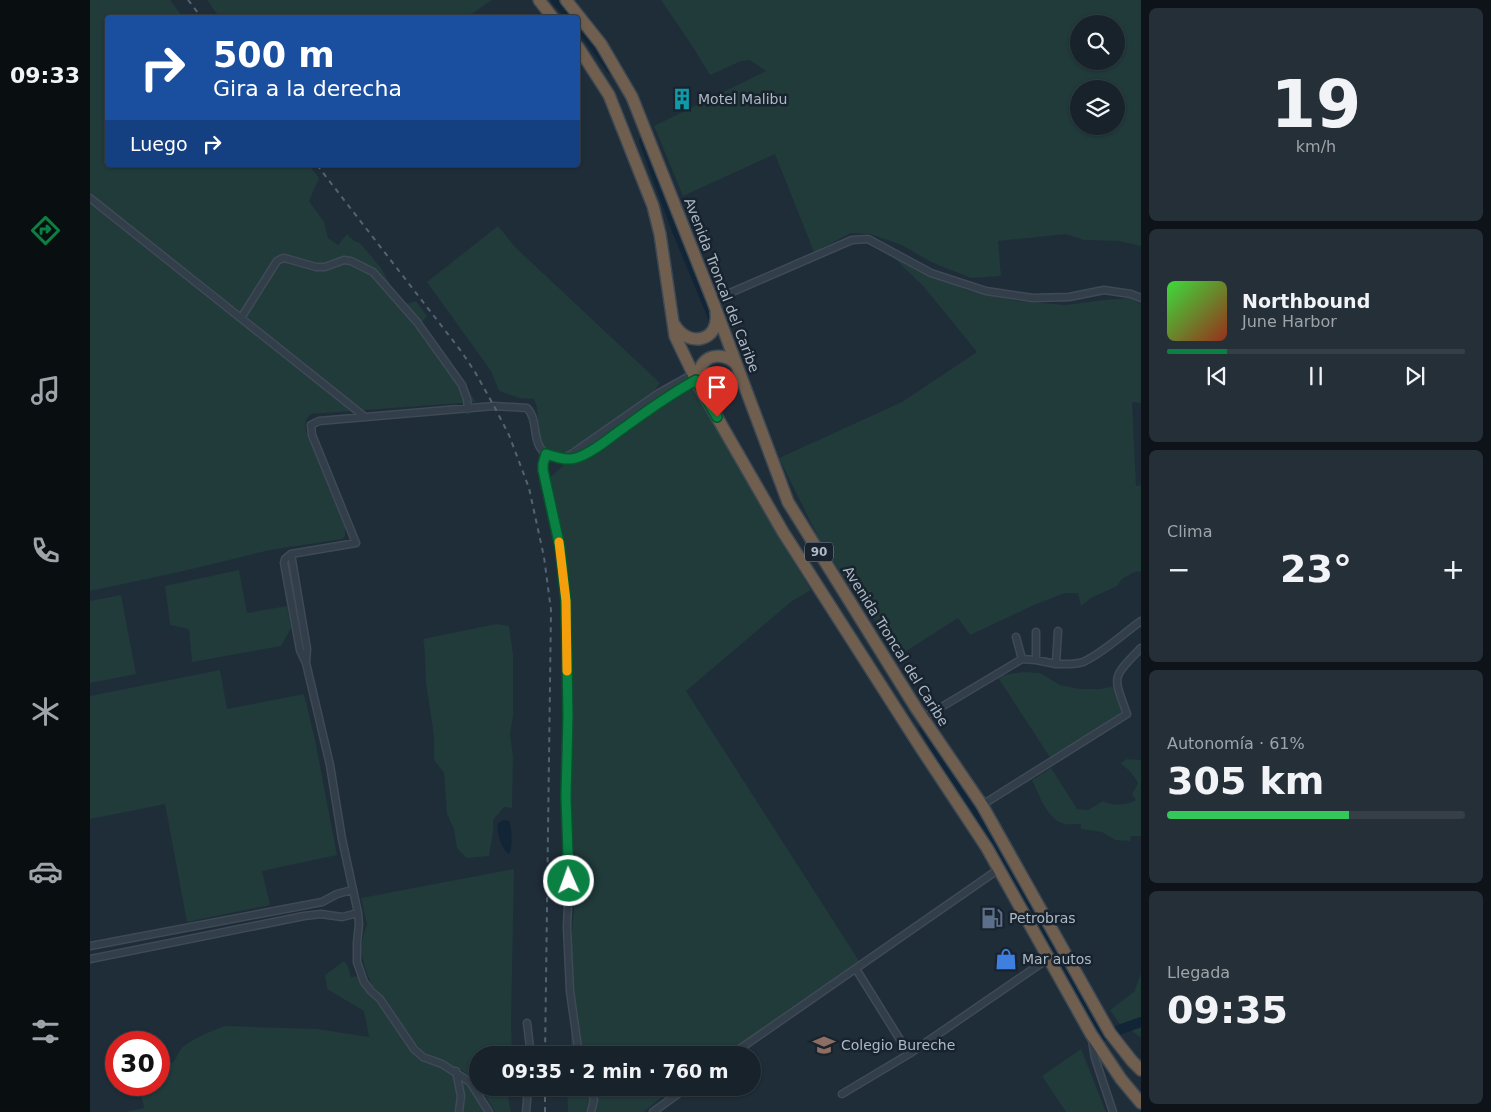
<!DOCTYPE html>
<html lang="es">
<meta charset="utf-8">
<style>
:root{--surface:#17222b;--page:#242f37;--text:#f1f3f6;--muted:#9ea4a9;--line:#363f47;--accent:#0b8043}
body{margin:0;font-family:"DejaVu Sans",sans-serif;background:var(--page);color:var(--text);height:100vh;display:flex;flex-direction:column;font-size:19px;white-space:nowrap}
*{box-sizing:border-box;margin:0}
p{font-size:16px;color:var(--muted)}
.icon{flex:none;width:28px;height:28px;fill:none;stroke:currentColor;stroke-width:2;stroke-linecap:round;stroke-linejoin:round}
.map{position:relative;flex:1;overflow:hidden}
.drawer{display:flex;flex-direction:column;gap:8px;padding:8px;background:#0d1318;width:350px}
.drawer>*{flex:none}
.hud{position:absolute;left:15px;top:15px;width:475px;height:152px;border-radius:5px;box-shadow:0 1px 4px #0004,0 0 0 1px var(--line);background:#1a4fa0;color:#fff;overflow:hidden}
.controls{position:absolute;left:980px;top:15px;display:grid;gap:10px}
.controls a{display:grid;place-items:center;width:55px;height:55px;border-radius:50%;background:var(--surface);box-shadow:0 1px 4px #0004,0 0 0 1px var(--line);font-size:25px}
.speed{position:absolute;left:15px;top:1031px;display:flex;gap:10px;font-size:25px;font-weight:700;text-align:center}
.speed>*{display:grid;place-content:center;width:65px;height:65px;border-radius:50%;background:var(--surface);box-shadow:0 1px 4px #0004,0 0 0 1px var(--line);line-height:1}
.speed .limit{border:8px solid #d22;background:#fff;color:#111}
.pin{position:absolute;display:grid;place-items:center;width:42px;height:42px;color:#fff;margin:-51px -21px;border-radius:50% 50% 50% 0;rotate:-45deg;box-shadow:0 0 5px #0007}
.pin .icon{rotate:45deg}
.me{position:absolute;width:55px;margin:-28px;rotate:358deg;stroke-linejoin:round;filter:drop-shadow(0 0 4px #0008)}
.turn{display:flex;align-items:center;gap:18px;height:105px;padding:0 25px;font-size:22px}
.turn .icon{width:65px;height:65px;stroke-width:2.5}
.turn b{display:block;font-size:35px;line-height:42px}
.then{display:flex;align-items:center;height:48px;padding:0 25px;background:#0003;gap:10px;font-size:19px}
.big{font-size:38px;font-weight:800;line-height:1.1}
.drawer .widget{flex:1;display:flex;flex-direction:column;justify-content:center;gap:8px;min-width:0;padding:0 18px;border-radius:8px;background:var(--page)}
.drawer .dial{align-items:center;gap:0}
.dial b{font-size:65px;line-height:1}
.song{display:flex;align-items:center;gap:15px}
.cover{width:60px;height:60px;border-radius:8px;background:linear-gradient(135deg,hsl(120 70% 55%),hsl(10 70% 35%))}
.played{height:5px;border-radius:2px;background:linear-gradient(90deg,var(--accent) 20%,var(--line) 20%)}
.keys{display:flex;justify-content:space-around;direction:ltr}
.heat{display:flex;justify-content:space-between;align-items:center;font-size:28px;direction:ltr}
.charge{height:8px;border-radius:4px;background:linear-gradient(90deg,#34c759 61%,var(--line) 0)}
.trip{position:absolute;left:379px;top:1046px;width:292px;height:50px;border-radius:25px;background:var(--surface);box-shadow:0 1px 4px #0004,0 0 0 1px var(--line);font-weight:800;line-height:50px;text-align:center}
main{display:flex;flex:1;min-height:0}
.tabs{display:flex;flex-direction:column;width:90px;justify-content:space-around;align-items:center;background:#090e11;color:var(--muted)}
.tabs .icon{width:35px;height:35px}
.tabs .selected{color:var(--accent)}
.tabs b{font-size:22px;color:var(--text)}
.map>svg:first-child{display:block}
</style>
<main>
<nav class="tabs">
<b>09:33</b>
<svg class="icon selected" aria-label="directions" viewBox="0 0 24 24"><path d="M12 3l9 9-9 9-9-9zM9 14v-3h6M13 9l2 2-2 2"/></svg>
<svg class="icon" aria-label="music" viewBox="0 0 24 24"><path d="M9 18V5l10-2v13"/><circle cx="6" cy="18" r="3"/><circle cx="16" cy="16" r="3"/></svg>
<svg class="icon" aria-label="phone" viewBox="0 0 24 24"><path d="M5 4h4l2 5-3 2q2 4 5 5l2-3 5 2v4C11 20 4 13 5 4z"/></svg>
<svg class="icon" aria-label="climate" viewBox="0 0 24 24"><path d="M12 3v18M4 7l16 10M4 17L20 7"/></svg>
<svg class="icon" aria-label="car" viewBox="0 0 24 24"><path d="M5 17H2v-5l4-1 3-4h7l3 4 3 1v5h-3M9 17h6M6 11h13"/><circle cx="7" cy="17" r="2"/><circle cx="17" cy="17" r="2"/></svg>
<svg class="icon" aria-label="filters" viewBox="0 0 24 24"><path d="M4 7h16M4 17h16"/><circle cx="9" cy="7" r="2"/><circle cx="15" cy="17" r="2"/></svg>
</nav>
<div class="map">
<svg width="1051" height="1112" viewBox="0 0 1051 1112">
<rect width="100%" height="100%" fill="#1f2d39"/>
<path fill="#213a3a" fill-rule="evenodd" d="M0 0H80L93 17 18 18V165H219L229 178 219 201 234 222 238 238 248 245 257 234 264 241 270 243 291 268 301 286 316 304 326 301 337 316 332 322 386 402 221 414C215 419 215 423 216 431L255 527V536L252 539 180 550 89 572 0 591Z
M117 0H402L377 17 130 18Z
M571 0H1051V246L1029 241 994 240 976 234 908 241 911 276 881 278 841 262 812 245 780 234 761 233 724 252 685 154 593 196 564 126 676 71 660 60 651 61 620 75 601 44ZM989 24H1026V61H989ZM989 89H1026V126H989Z
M408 226 425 247 570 383 563 393 555 398 519 423 504 436 471 454 462 453 455 449 449 437 447 408 444 399 430 398 409 391 401 371 337 282Z
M799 253 876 290 927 301 976 305 1014 300 1040 298 1051 304V403L1042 402 1046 486 1051 485V572L1048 571 1042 573 1032 579 1027 586 1001 598 991 606 988 593H975L944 605 880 635 868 618 810 655 763 591 730 541 689 458 812 402 887 352 834 287Z
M603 386 682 526 721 590 702 601 596 691 769 961 765 967 635 1055H467V1053L481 1052V945L485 896V860L482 823 479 820 481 750 480 624 478 579 458 479 482 458 560 403Z
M149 570 157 613 197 606 201 628 191 646 102 662 99 629 80 625 75 586Z
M31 595 46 674 0 683V601Z
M406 624 419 626 423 654V716L420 734 423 757 422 808 414 807 403 820V832L399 856 377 858 367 848 364 829 357 814 354 773 344 760C346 734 339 708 336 682 335 668 336 654 333 639Z
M130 670 137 709 214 694 225 740 247 855 172 871 180 905 97 922 75 804 0 819V696Z
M933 672 950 673 970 685 991 689H1010L1024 686 1036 717 1008 737 977 752 963 762 907 676Z
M1037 759 1051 760V836H1041L1040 841 1025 840 1012 832 991 829V824C986 824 980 825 975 824 957 820 949 794 942 780L961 768 987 809 998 810 1013 801C1024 807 1036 805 1046 800L1042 794 1048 783 1041 772 1030 763Z
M424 869 421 1023 422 1055H388L387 1082 373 1071 332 1051 322 1039 297 1001 281 984 274 965 271 948 274 933 277 925 271 898Z
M254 961 258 966 261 977 267 976 275 988 288 1000 315 1043 327 1057 362 1072C370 1082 369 1101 365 1112H36L54 1108 49 1085H69C69 1072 73 1071 82 1063 87 1059 88 1051 93 1047 104 1038 121 1031 135 1026L227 1029 279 1037 274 1011 237 989 235 975Z
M1051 973V1038L1042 1031 1031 1026 1020 1010 1044 992Z
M991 1049 1016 1112H976L952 1076Z
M374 1081 395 1112H371V1083Z
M391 1088H420L418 1097 421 1112H405Z
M477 1088H586L570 1098 554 1112H478Z"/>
<path fill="#122536" d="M413 820 419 821C422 829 423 847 419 854 411 849 406 832 408 823Z"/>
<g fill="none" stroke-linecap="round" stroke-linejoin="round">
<path stroke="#122536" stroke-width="10" d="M466 0 482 18
M488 23 521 69
M554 141 586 228 624 320
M834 728 1012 1036 1015 1035
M1026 1031 1051 1022"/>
<g stroke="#3f4a56" stroke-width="9">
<path id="street" d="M0 198 275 417
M622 299H626L762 240 778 239 841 273 896 291 943 298 979 297 1014 290 1041 294 1051 298
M151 318 187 261 193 258 198 259 226 267H235L254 260 261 261 283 272 327 322 372 385 377 399 378 409
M456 454 453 465V470L470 547 476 601 478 716 476 797 479 881 477 927 480 991 489 1055
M474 458 483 453 569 393 603 374
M201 554 217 649 216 662
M968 631 966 664C974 664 985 665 993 662 1012 654 1034 633 1051 621
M926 637 932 659
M946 660V632
M833 718 932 659 946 660 966 664
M892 805 1037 714C1023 675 1021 679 1051 648
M0 946 232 902 247 894 262 890
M0 959 214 916 231 914 252 917 268 913
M766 969 819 1054
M437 1023 441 1055
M1002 1040 1005 1058 1023 1112
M641 1055 909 869
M366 1071 371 1096 369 1112
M752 1094 819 1054 959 958
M399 1112 380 1082 352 1064 333 1057 324 1049 290 999 281 991 274 982 267 962V943L269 924 268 913 252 839 240 765 216 663 210 650 194 563 195 559 201 554 266 543 222 435 221 425 229 421 404 406 437 408C449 420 441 442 455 453 460 458 477 460 484 459 498 456 520 437 532 428 556 411 580 395 606 380
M436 1112 438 1088
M501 1112 504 1100 501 1088
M563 1112 596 1088"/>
</g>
<g stroke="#3d4954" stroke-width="14">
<path id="highway" d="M449 0 463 18
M476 0 511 44 542 97 622 299 698 502 826 708 892 805 1020 1033 1042 1061 1051 1070
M488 47 519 95 563 206 570 234 585 336 609 386 693 532 831 748 897 848 1001 1034 1031 1079 1051 1103
M584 324C598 349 630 341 626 313
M609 385C609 379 608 374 610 369 616 353 635 353 646 364"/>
</g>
<use href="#street" stroke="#323e49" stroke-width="6"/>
<use href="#highway" stroke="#705f4f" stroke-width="11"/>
<path stroke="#546371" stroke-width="2" stroke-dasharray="5 5" stroke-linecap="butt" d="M98 0 112 18
M227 165 371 351 385 372 404 406 419 435 439 488 454 557 461 610 455 1055
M455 1112V1088"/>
</g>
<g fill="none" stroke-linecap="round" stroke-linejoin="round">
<g stroke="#07532c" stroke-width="12">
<path id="route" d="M479 881 476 797 478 716 476 601 470 547 453 470V464L456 454C465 457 477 461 486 458 503 453 520 437 535 427 558 410 581 394 606 380L627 417"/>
</g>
<use href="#route" stroke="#0b8043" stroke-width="9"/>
<path stroke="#f59e0b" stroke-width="9" d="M469 542 476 601 477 671"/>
</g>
<defs>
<g id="building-bare" transform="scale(1.725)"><path d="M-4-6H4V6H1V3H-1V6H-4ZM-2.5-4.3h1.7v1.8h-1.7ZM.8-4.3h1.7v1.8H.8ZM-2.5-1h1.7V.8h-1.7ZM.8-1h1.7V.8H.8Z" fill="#0f9aa8" stroke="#18232e" stroke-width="2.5" paint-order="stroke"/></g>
<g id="fuel-bare" transform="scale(1.725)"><path d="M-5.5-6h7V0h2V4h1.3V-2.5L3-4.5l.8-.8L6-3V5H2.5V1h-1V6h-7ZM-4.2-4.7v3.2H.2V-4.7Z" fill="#5c6f8a" stroke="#18232e" stroke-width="2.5" paint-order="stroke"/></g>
<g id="shop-bare" transform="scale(1.725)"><path d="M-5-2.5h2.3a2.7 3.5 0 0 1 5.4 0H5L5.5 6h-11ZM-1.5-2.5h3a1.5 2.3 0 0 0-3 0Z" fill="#3f7fe0" stroke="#18232e" stroke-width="2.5" paint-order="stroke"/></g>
<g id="school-bare" transform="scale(1.725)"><path d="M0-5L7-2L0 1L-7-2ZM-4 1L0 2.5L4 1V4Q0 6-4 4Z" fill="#8d6e63" stroke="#18232e" stroke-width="2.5" paint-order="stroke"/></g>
</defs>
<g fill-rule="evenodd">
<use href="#building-bare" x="592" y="99"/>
<use href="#fuel-bare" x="902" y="918"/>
<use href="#shop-bare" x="916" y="959"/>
<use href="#school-bare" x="734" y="1045"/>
</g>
<g text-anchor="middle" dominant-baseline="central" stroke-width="5" stroke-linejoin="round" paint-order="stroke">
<rect fill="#18232e" stroke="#808c98" stroke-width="1" x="715" y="542.5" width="28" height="19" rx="4"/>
<g font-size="12" font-weight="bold" fill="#acb9c6">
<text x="729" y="552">90</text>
</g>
<g font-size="14" fill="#acb9c6" stroke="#18232e" text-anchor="start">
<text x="608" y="99">Motel Malibu</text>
<text x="919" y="918">Petrobras</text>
<text x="932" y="959">Mar autos</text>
<text x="751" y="1045">Colegio Bureche</text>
</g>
<g font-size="14" fill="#acb9c6" stroke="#18232e">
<text transform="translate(632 285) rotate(69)">Avenida Troncal del Caribe</text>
<text transform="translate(806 646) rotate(58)">Avenida Troncal del Caribe</text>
</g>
</g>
</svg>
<div class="controls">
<a><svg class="icon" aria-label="search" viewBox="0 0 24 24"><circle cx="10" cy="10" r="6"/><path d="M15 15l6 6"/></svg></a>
<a><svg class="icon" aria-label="layers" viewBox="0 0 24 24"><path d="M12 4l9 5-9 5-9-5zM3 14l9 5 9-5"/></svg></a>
</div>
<div class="speed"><div class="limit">30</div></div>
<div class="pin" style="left:627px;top:417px;background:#d93025"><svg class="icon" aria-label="arrive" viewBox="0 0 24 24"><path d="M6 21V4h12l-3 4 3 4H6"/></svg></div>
<svg class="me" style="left:479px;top:881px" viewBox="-20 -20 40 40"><circle r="17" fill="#0b8043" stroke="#fff" stroke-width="3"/><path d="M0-11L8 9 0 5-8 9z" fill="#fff"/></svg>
<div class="trip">09:35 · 2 min · 760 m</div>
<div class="hud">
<div class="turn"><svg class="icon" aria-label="right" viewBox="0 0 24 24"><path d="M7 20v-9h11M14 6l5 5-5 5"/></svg><div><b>500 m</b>Gira a la derecha</div></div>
<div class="then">Luego<svg class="icon" aria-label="right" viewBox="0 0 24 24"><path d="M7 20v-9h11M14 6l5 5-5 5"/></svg></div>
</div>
</div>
<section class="drawer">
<div class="widget dial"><b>19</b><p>km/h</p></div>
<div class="widget">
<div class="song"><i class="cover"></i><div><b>Northbound</b><p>June Harbor</p></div></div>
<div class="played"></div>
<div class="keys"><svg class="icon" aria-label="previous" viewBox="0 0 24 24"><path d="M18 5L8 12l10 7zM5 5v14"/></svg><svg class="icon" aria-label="pause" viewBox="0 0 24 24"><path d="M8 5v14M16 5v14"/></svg><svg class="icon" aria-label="next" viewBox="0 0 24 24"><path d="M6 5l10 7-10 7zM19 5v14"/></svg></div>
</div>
<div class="widget"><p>Clima</p>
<div class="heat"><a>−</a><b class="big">23°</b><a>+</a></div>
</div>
<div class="widget"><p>Autonomía · 61%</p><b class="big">305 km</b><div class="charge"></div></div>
<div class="widget"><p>Llegada</p><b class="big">09:35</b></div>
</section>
</main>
